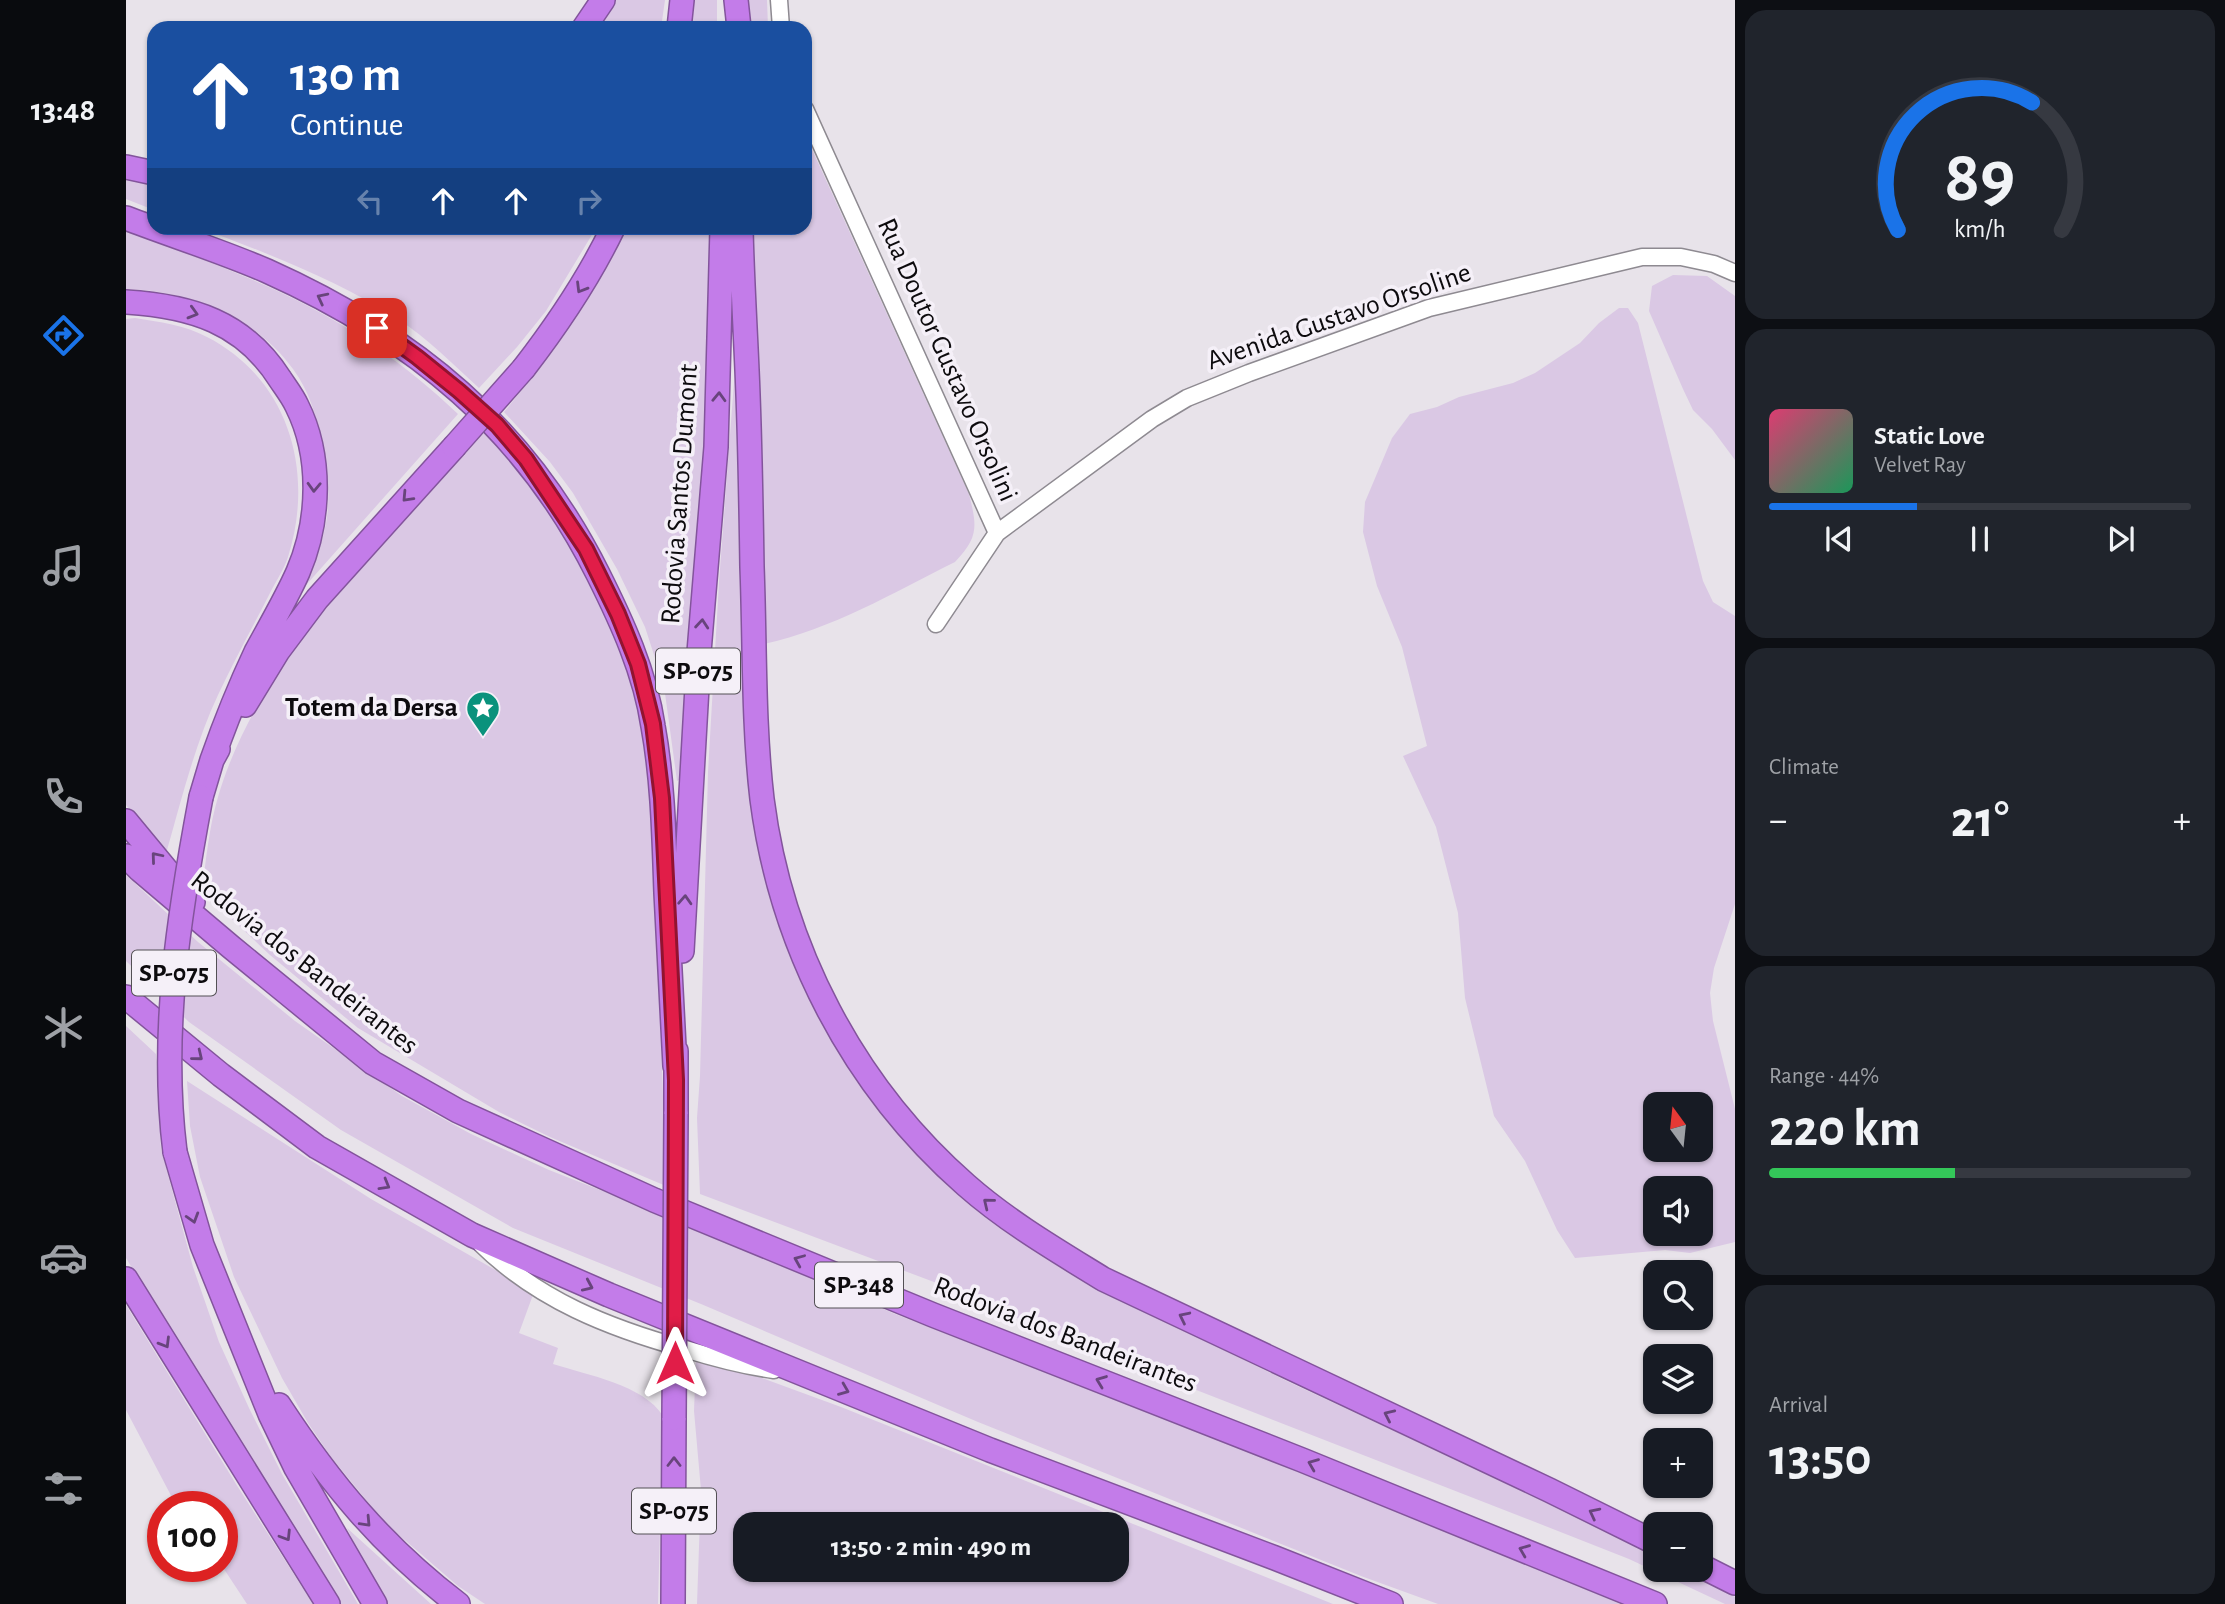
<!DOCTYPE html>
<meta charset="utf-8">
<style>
:root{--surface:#171b24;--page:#20242c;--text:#f1f3f6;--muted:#9ea1a6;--line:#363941;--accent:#1a73e8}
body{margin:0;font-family:"Alegreya Sans",sans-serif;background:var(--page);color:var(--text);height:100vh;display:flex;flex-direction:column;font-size:26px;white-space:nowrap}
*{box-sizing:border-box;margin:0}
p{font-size:23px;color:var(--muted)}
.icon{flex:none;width:38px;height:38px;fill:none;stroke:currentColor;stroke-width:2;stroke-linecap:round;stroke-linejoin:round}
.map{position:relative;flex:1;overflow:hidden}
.details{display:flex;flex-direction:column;gap:10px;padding:10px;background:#0d0f14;width:490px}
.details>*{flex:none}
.hud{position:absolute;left:21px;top:21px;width:665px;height:214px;border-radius:21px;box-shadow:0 2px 5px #0004;background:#1a4fa0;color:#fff;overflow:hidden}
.needle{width:46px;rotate:345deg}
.controls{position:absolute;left:1517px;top:1092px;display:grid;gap:14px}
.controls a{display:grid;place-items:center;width:70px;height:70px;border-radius:14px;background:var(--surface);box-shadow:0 2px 5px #0004;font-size:35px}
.speed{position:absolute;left:21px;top:1491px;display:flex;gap:14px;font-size:35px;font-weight:700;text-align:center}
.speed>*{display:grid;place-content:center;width:91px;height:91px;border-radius:50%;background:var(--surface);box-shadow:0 2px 5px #0004;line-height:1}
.speed .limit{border:10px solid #d22;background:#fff;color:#111}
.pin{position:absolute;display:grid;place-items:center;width:60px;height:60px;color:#fff;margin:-30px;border-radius:14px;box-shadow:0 4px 10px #0006}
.me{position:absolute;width:77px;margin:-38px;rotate:0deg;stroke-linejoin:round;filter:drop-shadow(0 0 5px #0008)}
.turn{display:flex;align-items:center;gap:24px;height:147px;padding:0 28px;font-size:32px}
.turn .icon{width:91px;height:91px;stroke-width:2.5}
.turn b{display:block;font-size:49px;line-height:60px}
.lanes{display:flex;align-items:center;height:66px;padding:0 28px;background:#0003;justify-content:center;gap:35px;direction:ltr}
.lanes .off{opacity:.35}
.big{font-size:52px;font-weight:600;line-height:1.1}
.details .tile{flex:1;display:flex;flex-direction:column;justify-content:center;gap:10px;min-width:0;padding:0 24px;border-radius:21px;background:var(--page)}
.details .dial{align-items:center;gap:0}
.dial svg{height:182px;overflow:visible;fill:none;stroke:var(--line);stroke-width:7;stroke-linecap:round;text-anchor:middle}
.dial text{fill:var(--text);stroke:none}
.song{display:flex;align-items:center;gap:21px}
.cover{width:84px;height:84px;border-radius:10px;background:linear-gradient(135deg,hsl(340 70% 55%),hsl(150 70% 35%))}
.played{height:7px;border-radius:4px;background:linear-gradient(90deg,var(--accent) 35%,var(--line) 35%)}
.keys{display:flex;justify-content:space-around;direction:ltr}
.heat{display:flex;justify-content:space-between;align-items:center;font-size:38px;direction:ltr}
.charge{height:10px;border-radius:5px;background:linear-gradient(90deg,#34c759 44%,var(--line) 0)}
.trip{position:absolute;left:607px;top:1512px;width:396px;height:70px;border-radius:21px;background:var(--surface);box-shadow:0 2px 5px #0004;font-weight:600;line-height:70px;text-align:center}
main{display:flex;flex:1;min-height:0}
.tabs{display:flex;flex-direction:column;width:126px;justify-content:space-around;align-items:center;background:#090b0e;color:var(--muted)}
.tabs .icon{width:49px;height:49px}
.tabs .current{color:var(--accent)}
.tabs b{font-size:32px;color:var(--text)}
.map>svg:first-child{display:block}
</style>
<main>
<nav class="tabs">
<b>13:48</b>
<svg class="icon current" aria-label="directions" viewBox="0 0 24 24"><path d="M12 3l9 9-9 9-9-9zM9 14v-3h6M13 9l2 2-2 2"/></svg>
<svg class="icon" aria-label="music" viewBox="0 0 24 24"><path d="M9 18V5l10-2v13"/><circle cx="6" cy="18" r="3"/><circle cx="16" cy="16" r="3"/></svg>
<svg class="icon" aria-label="phone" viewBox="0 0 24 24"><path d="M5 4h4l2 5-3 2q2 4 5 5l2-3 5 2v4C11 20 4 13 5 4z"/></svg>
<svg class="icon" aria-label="climate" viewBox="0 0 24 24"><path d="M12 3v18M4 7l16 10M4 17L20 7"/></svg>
<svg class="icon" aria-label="car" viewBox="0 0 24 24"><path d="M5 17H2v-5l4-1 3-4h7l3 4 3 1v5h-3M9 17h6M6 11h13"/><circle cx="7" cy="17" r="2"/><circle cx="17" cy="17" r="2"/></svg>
<svg class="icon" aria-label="filters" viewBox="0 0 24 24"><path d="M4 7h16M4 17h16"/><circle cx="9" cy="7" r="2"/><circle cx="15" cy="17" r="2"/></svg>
</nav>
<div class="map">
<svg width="1609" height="1604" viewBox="0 0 1609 1604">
<rect width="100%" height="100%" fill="#e8e3ea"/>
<path fill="#dac8e4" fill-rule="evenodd" d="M484 0H539L535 28H466Z
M568 0H591V28H564Z
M621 0H641L642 28H622Z
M679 134 843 494C851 526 853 537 829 562 767 593 706 629 638 644L627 228H679Z
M0 175 28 181V210L0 199Z
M74 228H470L420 311 391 347 353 388C327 364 302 339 272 319 211 280 141 253 74 228Z
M500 228H587L581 436 556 778 551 781 538 686 519 627 491 569 447 493 424 462 378 412C426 354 464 293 500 228Z
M0 230C53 251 108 270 160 295 223 325 281 365 332 414L173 593C184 572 194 552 199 528 205 502 202 470 196 443 191 418 183 390 167 369 128 316 64 291 0 289Z
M1547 275 1581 276 1609 296V460L1586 429 1567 410 1557 389 1523 311 1526 286Z
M1493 308H1502L1512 323 1577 581 1587 602 1609 616V904L1588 968 1584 993 1587 1021 1609 1109V1242L1564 1253 1539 1250 1449 1258 1431 1230 1399 1161 1368 1116 1339 998 1332 913 1310 827 1277 756 1301 746 1276 647 1251 586 1237 532 1239 502 1266 438 1284 414 1311 407 1333 397 1387 383 1409 373 1454 343 1473 323ZM1530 1104H1575V1150H1530ZM1575 1188V1234H1530V1188Z
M9 318C33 322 59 325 81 337 163 379 189 472 162 557 158 570 149 582 143 595 126 628 108 661 92 695 68 746 55 802 39 857L0 805V319Z
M610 355 658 933 674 976 695 1019 749 1101 988 1296 1167 1384 1410 1497 1529 1556 1530 1570H1556L1609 1597V1604H1599L1503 1559 1404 1520 942 1340 808 1282 574 1194 571 1118 574 1076 582 772 593 582Z
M360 431 431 522 457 564 500 661 511 700 518 735 529 859 540 1186 424 1137 373 1112 232 1028 144 955 76 891C80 860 83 827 92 797 131 662 262 528 360 431Z
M0 875 72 942 169 1021 276 1096 345 1134 423 1170 579 1231 769 1314 1307 1523 1494 1604H1312L1235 1576 852 1422 575 1304 387 1228 215 1130 63 1022 0 961Z
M0 1026 30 1054 35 1149 67 1267 93 1342 123 1408 156 1474 232 1604H215L87 1403 0 1258Z
M61 1081 245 1199 408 1292 393 1333 432 1348 427 1364C461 1375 518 1385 537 1416L532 1604H359L332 1586 259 1523 205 1457 182 1423 156 1378 108 1277 74 1177 64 1126Z
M0 1305 110 1484 187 1604H121L96 1566V1507L50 1505 0 1410Z
M570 1359 633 1377 715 1407 1207 1604H571L575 1490 568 1411ZM620 1524H990V1570H620Z
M221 1528 305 1604H261L237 1563Z"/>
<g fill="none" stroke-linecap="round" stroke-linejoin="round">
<g stroke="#8e8a91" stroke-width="19">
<path id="minor" d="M653 0 655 28
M679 109 871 533
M810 624 871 533 1026 419 1061 398 1123 373 1303 308 1516 257H1555L1588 264 1609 273
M355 1244C412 1300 483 1328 559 1349 588 1358 618 1366 648 1370"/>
</g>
<g stroke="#83549c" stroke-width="26">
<path id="highway" d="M610 0 613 28
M458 28 477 0
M553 28 556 0
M0 167 28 173
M0 218C47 236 95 251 141 271 288 337 399 428 472 574 496 622 519 672 527 726 537 781 538 837 540 893 543 951 546 1008 549 1066
M615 228C616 275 619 323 621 370 624 436 625 501 626 567 629 643 627 722 636 799 655 947 727 1086 840 1185 882 1222 930 1250 977 1279L1423 1490 1530 1543
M0 302C65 306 118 322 154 379 160 388 167 397 171 406 196 456 194 521 172 572 160 599 144 626 130 652 113 688 99 723 86 760
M398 368C432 324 463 278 487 228
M119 705 152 651 191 599 328 447
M75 797 86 760 92 749
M0 821 67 902
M0 856 14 870 105 947 247 1063 332 1111 528 1200 807 1315 1176 1460 1529 1604
M556 951 573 652 590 447 596 228
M0 997 95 1075 191 1147 346 1235 483 1295 864 1450 1149 1558 1265 1604
M550 1051V1114
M49 1152 76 1245 144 1414 170 1468 249 1604
M0 1279 202 1604
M153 1405C204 1483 257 1547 332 1604
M1575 1566 1609 1583
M547 1604 548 1418"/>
</g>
<use href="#minor" stroke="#fff" stroke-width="16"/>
<use href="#highway" stroke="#c37ce9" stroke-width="23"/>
<g stroke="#83549c" stroke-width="26" stroke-linecap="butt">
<path id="highway-bridge" d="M328 447 398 368
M49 1152C34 1032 53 914 75 797
M548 1418 550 1114"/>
</g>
<use href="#highway-bridge" stroke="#c37ce9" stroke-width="23"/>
</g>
<defs><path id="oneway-chevron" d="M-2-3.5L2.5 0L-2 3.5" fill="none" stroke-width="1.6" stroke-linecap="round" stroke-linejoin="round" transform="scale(1.75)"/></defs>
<g stroke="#68447c">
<use href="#oneway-chevron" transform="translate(455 288) rotate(121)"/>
<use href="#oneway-chevron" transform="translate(196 298) rotate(-153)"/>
<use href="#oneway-chevron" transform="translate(67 313) rotate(16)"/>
<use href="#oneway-chevron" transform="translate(593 397) rotate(-88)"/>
<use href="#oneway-chevron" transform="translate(188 487) rotate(92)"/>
<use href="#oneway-chevron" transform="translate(281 497) rotate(133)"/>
<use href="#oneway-chevron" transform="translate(576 624) rotate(-85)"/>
<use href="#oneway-chevron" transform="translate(30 857) rotate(-130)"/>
<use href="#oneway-chevron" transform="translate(559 900) rotate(-87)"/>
<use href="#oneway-chevron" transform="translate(72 1056) rotate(39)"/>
<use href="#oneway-chevron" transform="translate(259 1185) rotate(30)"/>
<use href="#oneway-chevron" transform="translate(862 1203) rotate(-141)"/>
<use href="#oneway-chevron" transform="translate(67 1218) rotate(73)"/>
<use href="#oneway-chevron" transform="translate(673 1260) rotate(-157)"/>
<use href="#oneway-chevron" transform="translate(462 1286) rotate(24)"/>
<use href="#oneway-chevron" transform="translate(1058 1317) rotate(-154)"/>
<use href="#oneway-chevron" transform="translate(39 1343) rotate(59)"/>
<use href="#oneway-chevron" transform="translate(975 1381) rotate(-159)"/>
<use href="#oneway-chevron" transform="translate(718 1390) rotate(22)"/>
<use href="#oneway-chevron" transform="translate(1263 1415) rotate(-155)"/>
<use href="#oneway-chevron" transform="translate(548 1462) rotate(-90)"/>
<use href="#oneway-chevron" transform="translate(1187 1464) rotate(-158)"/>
<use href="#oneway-chevron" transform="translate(1468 1513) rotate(-153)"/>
<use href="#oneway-chevron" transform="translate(240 1522) rotate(47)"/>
<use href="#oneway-chevron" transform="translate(160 1536) rotate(58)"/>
<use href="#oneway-chevron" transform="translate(1398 1550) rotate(-158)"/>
</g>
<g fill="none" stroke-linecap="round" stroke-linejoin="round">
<g stroke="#92132f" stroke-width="18">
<path id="route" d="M251 328 291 357 333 391 371 425 400 459 460 549 492 614 512 664 527 724 536 798 550 1080 549 1363"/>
</g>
<use href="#route" stroke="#e11d48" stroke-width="12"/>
</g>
<defs>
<g id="sight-pin" transform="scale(1.75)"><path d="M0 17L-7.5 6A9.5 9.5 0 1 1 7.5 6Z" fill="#0a927c" stroke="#f5f0f8"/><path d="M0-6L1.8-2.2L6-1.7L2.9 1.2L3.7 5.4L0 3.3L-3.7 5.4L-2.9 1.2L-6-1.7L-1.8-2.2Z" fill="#fff"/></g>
</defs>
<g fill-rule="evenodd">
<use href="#sight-pin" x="357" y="708"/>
</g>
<g text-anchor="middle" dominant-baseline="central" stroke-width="7" stroke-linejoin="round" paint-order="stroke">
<g fill="#f5f0f8" stroke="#535054" stroke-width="2">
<rect x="530" y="648.5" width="84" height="45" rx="5"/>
<rect x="6" y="950.5" width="84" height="45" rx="5"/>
<rect x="689" y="1262.5" width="88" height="45" rx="5"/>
<rect x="506" y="1488.5" width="84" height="45" rx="5"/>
</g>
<g font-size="26" font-weight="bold" fill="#0d0b0e">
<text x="572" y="671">SP-075</text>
<text x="48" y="973">SP-075</text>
<text x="733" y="1285">SP-348</text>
<text x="548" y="1511">SP-075</text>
</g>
<g font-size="28" fill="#0d0b0e" stroke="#f5f0f8">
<text transform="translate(1213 317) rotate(-19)">Avenida Gustavo Orsoline</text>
<text transform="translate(821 360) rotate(66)">Rua Doutor Gustavo Orsolini</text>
<text transform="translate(554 494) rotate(-86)">Rodovia Santos Dumont</text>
<text transform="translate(178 963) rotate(38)">Rodovia dos Bandeirantes</text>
<text transform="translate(939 1335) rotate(21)">Rodovia dos Bandeirantes</text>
</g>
<g font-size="28" font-weight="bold" fill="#0d0b0e" stroke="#f5f0f8" text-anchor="end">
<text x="332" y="708">Totem da Dersa</text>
</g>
</g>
</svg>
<div class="controls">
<a><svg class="needle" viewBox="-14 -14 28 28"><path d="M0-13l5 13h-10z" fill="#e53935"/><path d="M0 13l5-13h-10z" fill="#9ea1a6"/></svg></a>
<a><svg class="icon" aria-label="sound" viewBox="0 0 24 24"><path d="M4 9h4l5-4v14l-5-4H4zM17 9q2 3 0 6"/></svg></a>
<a><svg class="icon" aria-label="search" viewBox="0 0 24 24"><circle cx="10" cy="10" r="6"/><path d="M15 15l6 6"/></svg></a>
<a><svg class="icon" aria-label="layers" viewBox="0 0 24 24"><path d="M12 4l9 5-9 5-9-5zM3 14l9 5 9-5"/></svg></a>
<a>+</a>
<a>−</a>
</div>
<div class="speed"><div class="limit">100</div></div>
<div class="pin" style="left:251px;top:328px;background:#d93025"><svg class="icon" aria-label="arrive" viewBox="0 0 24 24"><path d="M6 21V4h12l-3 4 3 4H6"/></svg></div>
<svg class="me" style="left:549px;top:1363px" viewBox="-20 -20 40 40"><path d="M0-17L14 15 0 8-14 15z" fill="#e11d48" stroke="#fff" stroke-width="4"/></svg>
<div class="trip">13:50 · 2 min · 490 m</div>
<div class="hud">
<div class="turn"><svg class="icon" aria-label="ahead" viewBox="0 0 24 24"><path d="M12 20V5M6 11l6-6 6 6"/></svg><div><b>130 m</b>Continue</div></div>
<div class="lanes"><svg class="icon off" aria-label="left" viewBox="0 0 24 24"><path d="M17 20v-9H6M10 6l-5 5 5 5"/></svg><svg class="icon" aria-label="ahead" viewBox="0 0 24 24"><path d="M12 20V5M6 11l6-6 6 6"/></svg><svg class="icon" aria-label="ahead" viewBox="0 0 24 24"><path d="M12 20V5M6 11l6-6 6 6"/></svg><svg class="icon off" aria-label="right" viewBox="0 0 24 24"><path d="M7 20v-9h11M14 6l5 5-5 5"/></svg></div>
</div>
</div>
<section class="details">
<div class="tile dial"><svg viewBox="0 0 100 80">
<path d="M14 69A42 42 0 1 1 86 69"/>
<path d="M14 69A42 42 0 0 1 73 13" stroke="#1a73e8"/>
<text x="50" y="56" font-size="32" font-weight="700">89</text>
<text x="50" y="72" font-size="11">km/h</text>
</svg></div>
<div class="tile">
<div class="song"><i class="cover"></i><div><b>Static Love</b><p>Velvet Ray</p></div></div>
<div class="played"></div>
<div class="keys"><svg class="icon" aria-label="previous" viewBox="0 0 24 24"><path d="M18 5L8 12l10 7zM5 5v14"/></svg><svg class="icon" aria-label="pause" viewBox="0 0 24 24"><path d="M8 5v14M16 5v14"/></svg><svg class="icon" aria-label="next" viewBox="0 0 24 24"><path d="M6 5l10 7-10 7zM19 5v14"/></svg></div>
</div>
<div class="tile"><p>Climate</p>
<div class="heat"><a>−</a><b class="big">21°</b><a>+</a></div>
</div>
<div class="tile"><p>Range · 44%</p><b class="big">220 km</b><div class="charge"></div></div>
<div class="tile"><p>Arrival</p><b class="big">13:50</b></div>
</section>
</main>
